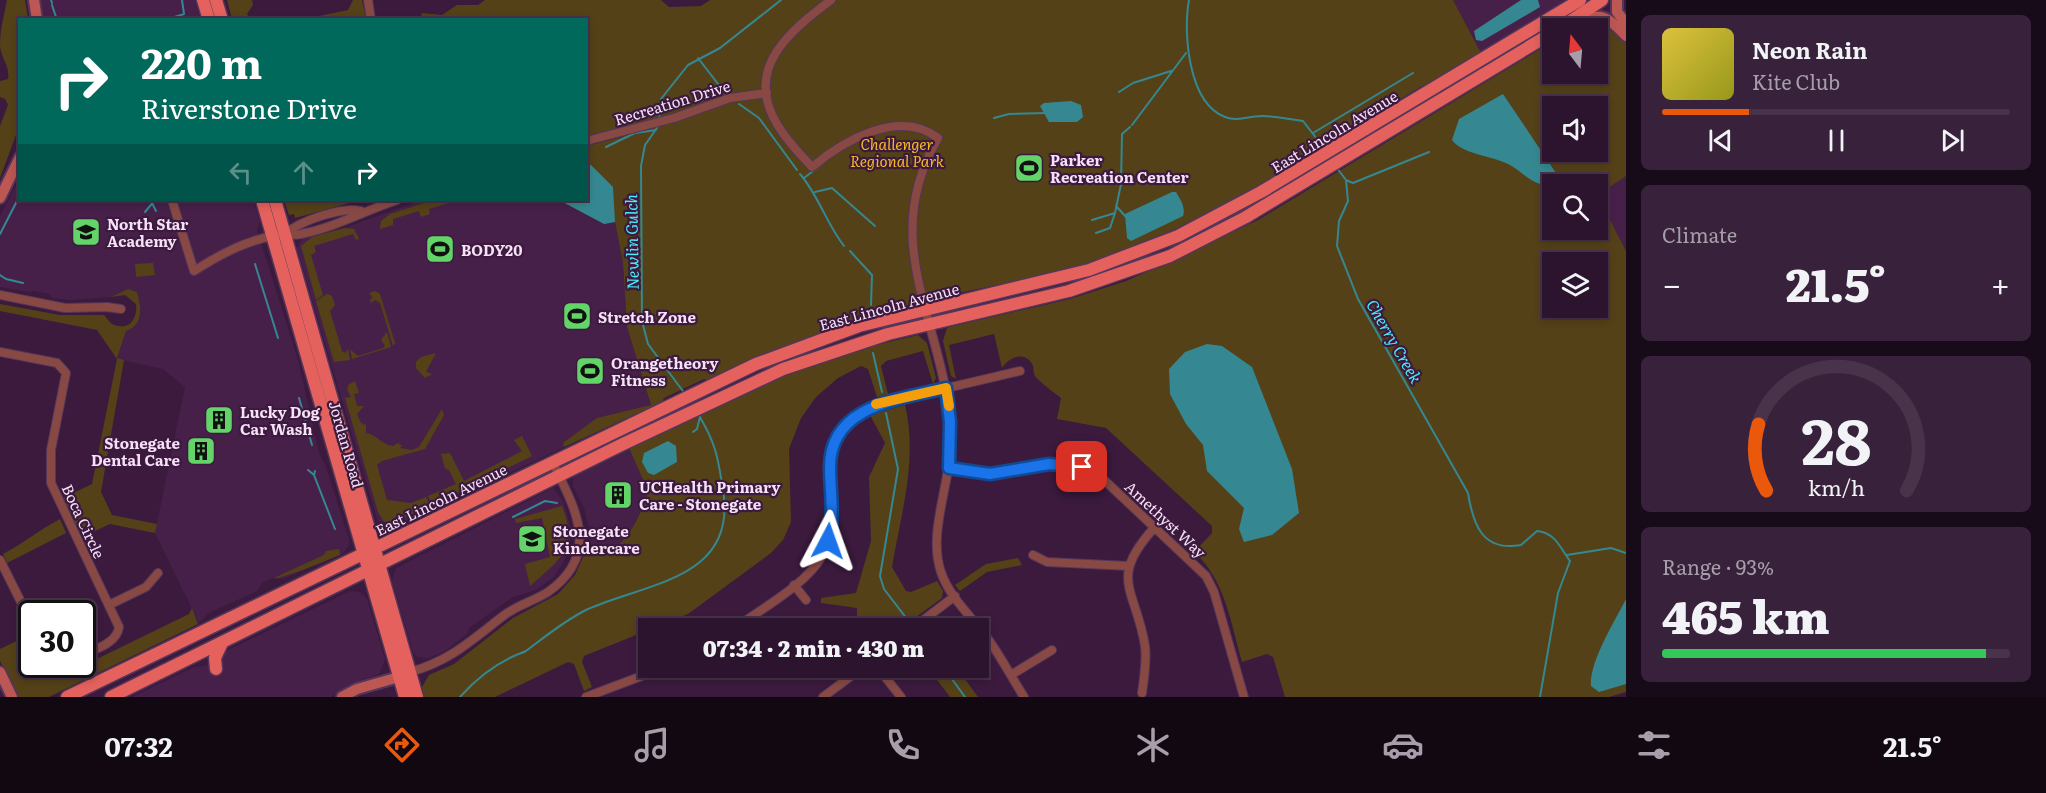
<!DOCTYPE html>
<meta charset="utf-8">
<style>
:root{--surface:#2c142e;--page:#38213a;--text:#f1f3f6;--muted:#a69eaa;--line:#48334a;--accent:#ea580c}
body{margin:0;font-family:Literata,serif;background:var(--page);color:var(--text);height:100vh;display:flex;flex-direction:column;font-size:22px;white-space:nowrap}
*{box-sizing:border-box;margin:0}
p{font-size:20px;color:var(--muted)}
.icon{flex:none;width:33px;height:33px;fill:none;stroke:currentColor;stroke-width:2;stroke-linecap:round;stroke-linejoin:round}
.map{position:relative;flex:1;overflow:hidden}
.side{display:flex;flex-direction:column;gap:15px;padding:15px;background:#180b19;width:420px}
.side>*{flex:none}
.banner{position:absolute;left:18px;top:18px;width:570px;height:183px;border-radius:0px;box-shadow:0 3px 9px #0003,0 0 0 2px var(--line);background:#00695c;color:#fff;overflow:hidden}
.needle{width:39px;rotate:344deg}
.controls{position:absolute;left:1542px;top:18px;display:grid;gap:12px}
.controls a{display:grid;place-items:center;width:66px;height:66px;border-radius:0px;background:var(--surface);box-shadow:0 3px 9px #0003,0 0 0 2px var(--line);font-size:30px}
.speed{position:absolute;left:18px;top:600px;display:flex;gap:12px;font-size:30px;font-weight:700;text-align:center}
.speed>*{display:grid;place-content:center;width:78px;height:78px;border-radius:50%;background:var(--surface);box-shadow:0 3px 9px #0003,0 0 0 2px var(--line);line-height:1}
.speed .limit{border:3px solid #111;border-radius:9px;background:#fff;color:#111}
.pin{position:absolute;display:grid;place-items:center;width:51px;height:51px;color:#fff;margin:-26px;border-radius:12px;box-shadow:0 3px 9px #0006}
.me{position:absolute;width:66px;margin:-33px;rotate:4deg;stroke-linejoin:round;filter:drop-shadow(0 0 4px #0008)}
.turn{display:flex;align-items:center;gap:21px;height:126px;padding:0 24px;font-size:27px}
.turn .icon{width:78px;height:78px;stroke-width:2.5}
.turn b{display:block;font-size:42px;line-height:51px}
.lanes{display:flex;align-items:center;height:57px;padding:0 24px;background:#0003;justify-content:center;gap:30px;direction:ltr}
.lanes .off{opacity:.35}
.big{font-size:45px;font-weight:800;line-height:1.1}
.side .widget{flex:1;display:flex;flex-direction:column;justify-content:center;gap:9px;min-width:0;padding:0 21px;border-radius:9px;background:var(--page)}
.side .dial{align-items:center;gap:0}
.dial svg{height:156px;overflow:visible;fill:none;stroke:var(--line);stroke-width:7;stroke-linecap:round;text-anchor:middle}
.dial text{fill:var(--text);stroke:none}
.song{display:flex;align-items:center;gap:18px}
.cover{width:72px;height:72px;border-radius:9px;background:linear-gradient(135deg,hsl(50 70% 55%),hsl(60 70% 35%))}
.played{height:6px;border-radius:3px;background:linear-gradient(90deg,var(--accent) 25%,var(--line) 25%)}
.keys{display:flex;justify-content:space-around;direction:ltr}
.heat{display:flex;justify-content:space-between;align-items:center;font-size:33px;direction:ltr}
.charge{height:9px;border-radius:4px;background:linear-gradient(90deg,#34c759 93%,var(--line) 0)}
.trip{position:absolute;left:638px;top:618px;width:351px;height:60px;border-radius:0px;background:var(--surface);box-shadow:0 3px 9px #0003,0 0 0 2px var(--line);font-weight:800;line-height:60px;text-align:center}
.menu{display:flex;height:96px;justify-content:space-around;align-items:center;background:#120812;color:var(--muted)}
.menu .icon{width:42px;height:42px}
.menu .current{color:var(--accent)}
.menu b{font-size:27px;color:var(--text)}
main{display:flex;flex:1;min-height:0}
.map>svg:first-child{display:block}
</style>
<main>
<div class="map">
<svg width="1626" height="697" viewBox="0 0 1626 697">
<rect width="100%" height="100%" fill="#3b1a3e"/>
<path fill="#47204a" d="M41 0H195L200 19H44Z
M1453 0H1568L1481 53Z
M1626 176V251L1609 218 1598 208V195Z
M19 179 20 200H253L260 221 257 230 298 360 319 453 326 467 349 539V545L342 554 283 579 273 578 262 583 257 591 209 613 199 623 155 533 185 387 163 369 117 359 126 331 139 322 141 313 137 292 128 289 111 297 71 300 53 298 49 294 34 291 29 292 0 287V216Z
M422 200H559L603 224 615 222 623 263 627 327 651 406 390 529 378 522 297 248 302 239 344 228Z
M629 448 648 491 645 504 630 532 620 543 599 557 585 556 589 548 590 532 584 508 573 486V477Z
M553 488 563 501 572 532 568 554 554 577 536 590 513 597 469 628 468 633 445 651 429 658 417 657 413 652 392 581 396 568Z
M350 591 360 592 367 599 385 660 379 674 349 685 331 697H132L194 667 205 666 220 659 226 651Z"/>
<path fill="#544118" fill-rule="evenodd" d="M7 0H25L28 19 20 20 19 127 0 178V126L8 105 5 99 0 97V81L8 79C10 66 2 60 0 47 0 28 4 16 7 0Z
M227 0H252L253 5 247 14 250 19H232Z
M353 0H362L366 19H305L348 10Z
M485 0H661L669 7 701 6 710 0H1453L1481 53 1423 87 1422 86C1317 148 1221 217 1105 258 1051 277 993 284 937 298 857 319 781 345 707 380L704 379 664 398 662 402 564 447 563 443 597 418 651 405 627 327 623 263 615 222 604 224 559 200H586L587 146 666 125 665 116 587 136 586 20H420L422 13 442 15 457 5H478Z
M1587 22C1606 22 1614 27 1626 42V176L1598 195V184H1552V230H1598V208L1609 218 1626 251V692L1609 697H1285L1273 657 1267 654 1242 662C1231 624 1225 579 1194 552L1212 533V526L1106 428 1057 419 1061 398C1055 393 1038 381 1035 376 1033 373 1034 369 1033 366 1026 350 1009 357 1002 368L994 334 949 345 956 379 951 376 943 341 947 328 953 326 1070 299 1126 281 1178 258 1258 220 1552 42V74H1598V28H1575ZM1552 106H1598V152H1552ZM1552 262H1598V308H1552Z
M1420 103 1422 106 1291 185 1288 181Z
M284 200H360L295 218 294 214 289 215Z
M433 200H459L429 209 430 214 421 217 419 211 393 219V225L380 229 381 221 390 214Z
M344 228 354 229 359 239 356 240 353 234 314 246 316 252 311 255 323 295 316 300 301 246 312 237Z
M153 263 155 275 136 277 135 264Z
M128 289 137 292C141 308 145 324 126 331L117 358 124 360 101 492 112 515 157 524 155 533 110 524 82 537 63 498 92 484 117 359 97 330 0 311V304L60 315H104C107 318 110 324 115 325 130 331 138 317 136 304L125 295 111 297Z
M375 291 380 294 395 343 393 346 380 303 375 300 371 303 370 299 373 298 369 293Z
M327 294 332 296 335 305 330 311 342 351 345 353 348 349 350 360 334 362 316 301Z
M387 332 391 347 352 359 350 349 358 356 383 348 385 346 381 340Z
M918 335 927 343 936 378 933 384 923 351 886 361 881 366 888 394 877 397 868 369 861 366 838 378 816 397 801 418 789 449 791 522 783 540 771 553 688 614 584 656 582 662 592 687 584 691 574 664 568 662 495 697H424L422 687 429 675 454 664 513 618 558 594 575 575 584 555C618 564 641 518 648 491L629 448 776 378 868 347Z
M436 353 426 372 432 374 425 378 416 368V362L421 357Z
M355 381 359 393 354 394 357 406H364L357 414 361 423 366 425V433C378 435 381 445 393 446L398 443 402 446 400 448 412 450 419 447 442 409 444 415 425 449 382 461 377 465 387 500 411 503 426 497 430 505 399 521 384 522 378 512 345 398 351 397 347 389 349 384Z
M905 405C918 459 901 514 892 567L906 591 911 592 937 581 943 591 942 598 901 628H862L857 622V608L821 603V598L856 593 871 541 869 477 885 443 870 415Z
M522 436 532 456 432 505 428 496 456 484 449 470 445 468 441 454 450 453 464 481 522 451 514 440Z
M562 506C579 549 560 559 530 586L525 564 550 557 542 518 516 523 515 519Z
M60 519 66 533 7 563 3 554C24 543 39 530 60 519Z
M339 549 340 555C330 559 280 580 274 578L324 555 326 551Z
M1018 558 1022 565 987 572 960 591 955 585 986 564Z
M192 608 198 624 49 697H18L0 661V649L27 636 31 645 32 664 41 665 50 675 62 676 189 614Z
M928 668H957L978 697H950Z"/>
<path fill="#358891" d="M1521 0H1538L1540 7 1482 41 1476 40 1474 31Z
M1503 94 1556 173 1554 180 1549 184C1533 187 1521 170 1508 164 1492 156 1462 154 1452 140L1459 119Z
M1071 101 1081 105 1083 117 1077 122H1049L1040 106 1044 103Z
M587 164 591 165 613 187 615 222 604 224 559 200H586Z
M1172 192H1176C1180 199 1186 207 1183 216L1131 241 1127 238 1125 214Z
M1207 344 1222 346 1252 367 1292 469 1299 513 1272 535 1244 542 1239 529 1244 508 1207 471 1203 445 1186 424 1170 394 1169 369 1185 352Z
M668 441 676 446 677 462 654 475 648 473 642 462 644 453Z
M1626 599V684L1599 692 1591 686C1589 662 1615 621 1626 599Z"/>
<g fill="none" stroke-linecap="round" stroke-linejoin="round">
<path stroke="#358891" stroke-width="2" d="M51 0 52 3
M1189 0C1183 32 1188 103 1225 117 1238 122 1249 116 1262 116 1275 116 1290 119 1303 121L1324 148
M52 5 56 17
M165 20 184 14 182 0
M698 58 725 93
M1119 92 1133 83 1171 71
M739 104 759 118 797 170
M994 118 1009 114 1045 113
M659 119 661 99 688 65 720 48 781 0
M659 125 645 145 641 166 642 321 648 344 685 394
M1132 125 1186 53
M1313 133 1413 73
M606 147 635 133 656 130
M1337 168 1346 180 1348 201 1339 221 1337 246 1358 299 1468 493C1473 524 1482 552 1521 545L1537 531C1556 533 1560 548 1570 561L1558 593 1540 697
M800 174C819 196 826 223 844 246
M804 178 822 164
M1346 180 1353 183 1429 152
M815 192 832 188 875 226
M152 203 156 211
M1116 206 1126 217
M145 212 155 200
M1092 220 1115 213 1121 184 1122 134 1130 127
M1096 233 1110 228 1115 213
M0 234 18 199
M850 251 872 275 871 305
M255 264 278 338
M0 275 6 279 23 283
M873 353 882 392
M299 398 307 426
M886 413 898 469 880 576 884 589 907 619
M306 424 312 445
M693 432 697 429 700 417
M308 470 314 475 315 471
M314 475 335 529
M513 517 545 501 557 503
M1567 555 1611 548 1626 553
M944 668 965 697
M460 697C475 680 492 666 514 656 518 654 522 653 526 651 546 636 564 621 586 610 645 583 738 580 723 490 718 458 716 443 698 414"/>
<g stroke="#553658" stroke-width="10">
<path id="street" d="M368 0 371 20
M831 0C791 30 743 68 777 124 786 140 800 154 812 167 843 141 899 108 938 138 875 247 948 327 951 438 952 480 927 532 941 572 949 597 973 618 988 639 1001 657 1012 678 1024 697
M586 141 674 118 730 98 767 93
M172 200 194 271C222 253 249 239 283 234 289 234 295 236 301 234 336 227 364 211 397 200
M285 234C300 221 342 206 361 211
M0 295 65 308 107 307 121 309
M0 352 57 363 66 373 51 450V483L119 627C117 643 96 649 82 655
M949 468C963 470 977 475 992 474 1031 471 1065 452 1102 478L1206 576 1214 592 1244 697
M1033 555 1047 562 1129 566
M0 560 32 624
M794 585 806 600
M109 605 146 587 158 573
M735 628C761 609 807 584 822 556 849 507 803 446 865 410 880 401 900 399 917 395 951 387 986 379 1020 371
M913 628 955 596
M878 668 901 697
M410 672C450 661 472 640 503 616 517 605 534 601 548 592 603 553 574 507 552 461
M1011 675 1052 650
M1142 693C1144 678 1147 661 1145 646 1136 589 1107 579 1155 527
M586 697 663 668
M823 697 862 668"/>
</g>
<g stroke="#553658" stroke-width="14">
<path id="secondary" d="M34 0 37 20
M1617 0V12L1626 23
M1570 28C1597 11 1605 13 1626 36
M0 198 20 157
M0 672 12 697
M342 697 357 689 399 677"/>
</g>
<g stroke="#553658" stroke-width="15">
<path id="primary" d="M203 0 209 20
M216 0 222 20
M1560 28 1602 0
M262 200 405 697
M275 200 417 697
M216 669 215 658 222 643
M67 697 756 364 859 326 1089 270 1178 236 1261 192 1580 0
M111 697 621 445 783 369 888 334 1069 291 1170 256 1246 217 1552 33"/>
</g>
<use href="#street" stroke="#884945" stroke-width="8"/>
<use href="#secondary" stroke="#bc5753" stroke-width="10"/>
<use href="#primary" stroke="#e4615d" stroke-width="12"/>
</g>
<g fill="none" stroke-linecap="round" stroke-linejoin="round">
<g stroke="#114b97" stroke-width="15">
<path id="route" d="M828 541C835 518 830 491 830 467 830 405 900 399 946 388L950 422 949 468 990 474 1049 464 1082 467"/>
</g>
<use href="#route" stroke="#1a73e8" stroke-width="10"/>
<path stroke="#f59e0b" stroke-width="10" d="M876 404 946 388 949 406"/>
</g>
<defs>
<g id="stadium-square" transform="scale(1.5)"><rect x="-9" y="-9" width="18" height="18" rx="4" fill="#63d468" stroke="#3b1a3e"/><path d="M0-5a6.5 5 0 1 0 0 10a6.5 5 0 1 0 0-10ZM-3.5-1.8h7v3.6h-7Z" fill="#111"/></g>
<g id="school-square" transform="scale(1.5)"><rect x="-9" y="-9" width="18" height="18" rx="4" fill="#63d468" stroke="#3b1a3e"/><path d="M0-5L7-2L0 1L-7-2ZM-4 1L0 2.5L4 1V4Q0 6-4 4Z" fill="#111"/></g>
<g id="building-square" transform="scale(1.5)"><rect x="-9" y="-9" width="18" height="18" rx="4" fill="#63d468" stroke="#3b1a3e"/><path d="M-4-6H4V6H1V3H-1V6H-4ZM-2.5-4.3h1.7v1.8h-1.7ZM.8-4.3h1.7v1.8H.8ZM-2.5-1h1.7V.8h-1.7ZM.8-1h1.7V.8H.8Z" fill="#111"/></g>
</defs>
<g fill-rule="evenodd">
<use href="#stadium-square" x="1029" y="168"/>
<use href="#school-square" x="86" y="232"/>
<use href="#stadium-square" x="440" y="249"/>
<use href="#stadium-square" x="577" y="316"/>
<use href="#stadium-square" x="590" y="371"/>
<use href="#building-square" x="219" y="420"/>
<use href="#building-square" x="201" y="451"/>
<use href="#building-square" x="618" y="495"/>
<use href="#school-square" x="532" y="539"/>
</g>
<g text-anchor="middle" dominant-baseline="central" stroke-width="4.5" stroke-linejoin="round" paint-order="stroke">
<g font-size="15" fill="#f7e1f8" stroke="#3b1a3e">
<text transform="translate(672 102) rotate(-17)">Recreation Drive</text>
<text transform="translate(1334 131) rotate(-31)">East Lincoln Avenue</text>
<text transform="translate(889 306) rotate(-15)">East Lincoln Avenue</text>
<text transform="translate(347 444) rotate(74)">Jordan Road</text>
<text transform="translate(441 499) rotate(-26)">East Lincoln Avenue</text>
<text transform="translate(1166 519) rotate(43)">Amethyst Way</text>
<text transform="translate(84 521) rotate(65)">Boca Circle</text>
</g>
<g font-size="15" font-style="italic" fill="#f7bc20" stroke="#3b1a3e">
<text x="897" y="143">Challenger<tspan x="897" dy="17">Regional Park</tspan></text>
</g>
<g font-size="15" font-weight="bold" fill="#f7e1f8" stroke="#3b1a3e" text-anchor="start">
<text x="1050" y="159">Parker<tspan x="1050" dy="17">Recreation Center</tspan></text>
<text x="107" y="223">North Star<tspan x="107" dy="17">Academy</tspan></text>
<text x="461" y="249">BODY20</text>
<text x="598" y="316">Stretch Zone</text>
<text x="611" y="362">Orangetheory<tspan x="611" dy="17">Fitness</tspan></text>
<text x="240" y="411">Lucky Dog<tspan x="240" dy="17">Car Wash</tspan></text>
<text x="180" y="442" text-anchor="end">Stonegate<tspan x="180" dy="17">Dental Care</tspan></text>
<text x="639" y="486">UCHealth Primary<tspan x="639" dy="17">Care - Stonegate</tspan></text>
<text x="553" y="530">Stonegate<tspan x="553" dy="17">Kindercare</tspan></text>
</g>
<g font-size="16" font-style="italic" fill="#4aebfa" stroke="#3b1a3e">
<text transform="translate(631 242) rotate(-91)">Newlin Gulch</text>
<text transform="translate(1395 341) rotate(60)">Cherry Creek</text>
</g>
</g>
</svg>
<div class="controls">
<a><svg class="needle" viewBox="-14 -14 28 28"><path d="M0-13l5 13h-10z" fill="#e53935"/><path d="M0 13l5-13h-10z" fill="#a69eaa"/></svg></a>
<a><svg class="icon" aria-label="sound" viewBox="0 0 24 24"><path d="M4 9h4l5-4v14l-5-4H4zM17 9q2 3 0 6"/></svg></a>
<a><svg class="icon" aria-label="search" viewBox="0 0 24 24"><circle cx="10" cy="10" r="6"/><path d="M15 15l6 6"/></svg></a>
<a><svg class="icon" aria-label="layers" viewBox="0 0 24 24"><path d="M12 4l9 5-9 5-9-5zM3 14l9 5 9-5"/></svg></a>
</div>
<div class="speed"><div class="limit">30</div></div>
<div class="pin" style="left:1082px;top:467px;background:#d93025"><svg class="icon" aria-label="arrive" viewBox="0 0 24 24"><path d="M6 21V4h12l-3 4 3 4H6"/></svg></div>
<svg class="me" style="left:828px;top:541px" viewBox="-20 -20 40 40"><path d="M0-17L14 15 0 8-14 15z" fill="#1a73e8" stroke="#fff" stroke-width="4"/></svg>
<div class="trip">07:34 · 2 min · 430 m</div>
<div class="banner">
<div class="turn"><svg class="icon" aria-label="right" viewBox="0 0 24 24"><path d="M7 20v-9h11M14 6l5 5-5 5"/></svg><div><b>220 m</b>Riverstone Drive</div></div>
<div class="lanes"><svg class="icon off" aria-label="left" viewBox="0 0 24 24"><path d="M17 20v-9H6M10 6l-5 5 5 5"/></svg><svg class="icon off" aria-label="ahead" viewBox="0 0 24 24"><path d="M12 20V5M6 11l6-6 6 6"/></svg><svg class="icon" aria-label="right" viewBox="0 0 24 24"><path d="M7 20v-9h11M14 6l5 5-5 5"/></svg></div>
</div>
</div>
<section class="side">
<div class="widget">
<div class="song"><i class="cover"></i><div><b>Neon Rain</b><p>Kite Club</p></div></div>
<div class="played"></div>
<div class="keys"><svg class="icon" aria-label="previous" viewBox="0 0 24 24"><path d="M18 5L8 12l10 7zM5 5v14"/></svg><svg class="icon" aria-label="pause" viewBox="0 0 24 24"><path d="M8 5v14M16 5v14"/></svg><svg class="icon" aria-label="next" viewBox="0 0 24 24"><path d="M6 5l10 7-10 7zM19 5v14"/></svg></div>
</div>
<div class="widget"><p>Climate</p>
<div class="heat"><a>−</a><b class="big">21.5°</b><a>+</a></div>
</div>
<div class="widget dial"><svg viewBox="0 0 100 80">
<path d="M14 69A42 42 0 1 1 86 69"/>
<path d="M14 69A42 42 0 0 1 10 35" stroke="#ea580c"/>
<text x="50" y="56" font-size="32" font-weight="700">28</text>
<text x="50" y="72" font-size="11">km/h</text>
</svg></div>
<div class="widget"><p>Range · 93%</p><b class="big">465 km</b><div class="charge"></div></div>
</section>
</main>
<nav class="menu">
<b>07:32</b>
<svg class="icon current" aria-label="directions" viewBox="0 0 24 24"><path d="M12 3l9 9-9 9-9-9zM9 14v-3h6M13 9l2 2-2 2"/></svg>
<svg class="icon" aria-label="music" viewBox="0 0 24 24"><path d="M9 18V5l10-2v13"/><circle cx="6" cy="18" r="3"/><circle cx="16" cy="16" r="3"/></svg>
<svg class="icon" aria-label="phone" viewBox="0 0 24 24"><path d="M5 4h4l2 5-3 2q2 4 5 5l2-3 5 2v4C11 20 4 13 5 4z"/></svg>
<svg class="icon" aria-label="climate" viewBox="0 0 24 24"><path d="M12 3v18M4 7l16 10M4 17L20 7"/></svg>
<svg class="icon" aria-label="car" viewBox="0 0 24 24"><path d="M5 17H2v-5l4-1 3-4h7l3 4 3 1v5h-3M9 17h6M6 11h13"/><circle cx="7" cy="17" r="2"/><circle cx="17" cy="17" r="2"/></svg>
<svg class="icon" aria-label="filters" viewBox="0 0 24 24"><path d="M4 7h16M4 17h16"/><circle cx="9" cy="7" r="2"/><circle cx="15" cy="17" r="2"/></svg>
<b>21.5°</b>
</nav>
